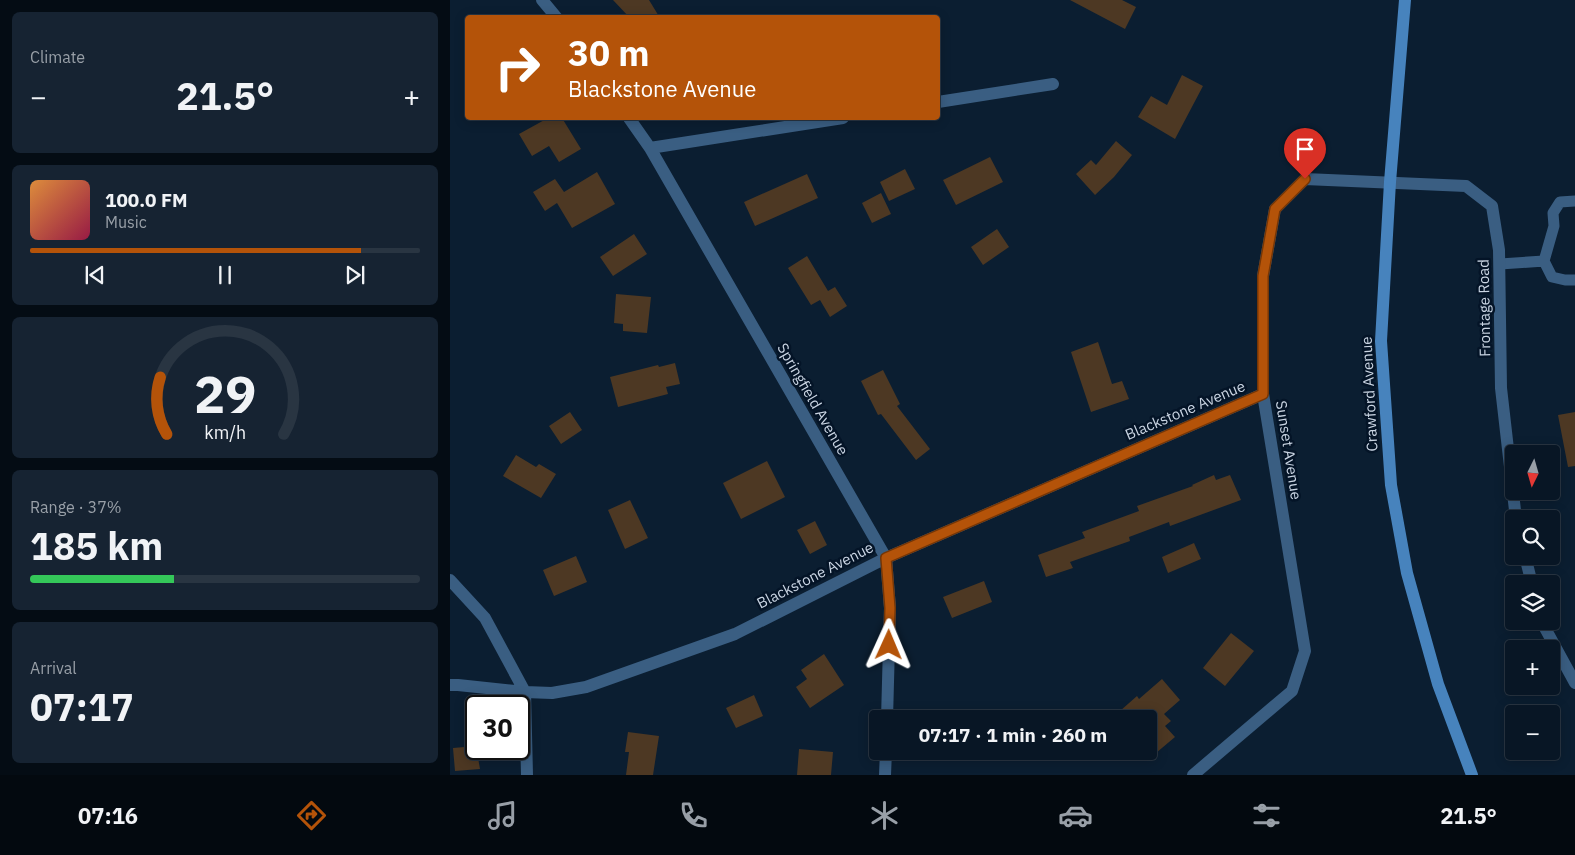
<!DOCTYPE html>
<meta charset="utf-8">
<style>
:root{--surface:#081625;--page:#162332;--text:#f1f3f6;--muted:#989fa7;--line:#293542;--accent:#b45309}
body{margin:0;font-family:"IBM Plex Sans",sans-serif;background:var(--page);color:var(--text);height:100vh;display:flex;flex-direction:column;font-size:19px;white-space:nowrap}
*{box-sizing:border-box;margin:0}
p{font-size:16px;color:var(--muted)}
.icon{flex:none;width:28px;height:28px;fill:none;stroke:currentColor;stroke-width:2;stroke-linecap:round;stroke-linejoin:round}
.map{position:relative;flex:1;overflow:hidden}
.side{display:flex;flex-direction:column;gap:12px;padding:12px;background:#040c14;width:450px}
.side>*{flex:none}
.banner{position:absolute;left:15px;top:15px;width:475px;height:105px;border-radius:5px;box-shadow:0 2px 12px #0003,0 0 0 1px var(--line);background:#b45309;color:#fff;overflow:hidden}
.needle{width:32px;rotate:185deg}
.buttons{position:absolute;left:1055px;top:445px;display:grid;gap:10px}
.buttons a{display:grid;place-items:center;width:55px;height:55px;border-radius:5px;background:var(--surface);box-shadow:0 2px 12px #0003,0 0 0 1px var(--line);font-size:25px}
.speed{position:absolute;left:15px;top:695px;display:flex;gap:10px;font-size:25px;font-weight:700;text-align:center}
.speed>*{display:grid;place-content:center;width:65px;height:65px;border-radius:50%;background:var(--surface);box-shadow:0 2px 12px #0003,0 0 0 1px var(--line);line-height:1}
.speed .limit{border:2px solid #111;border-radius:8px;background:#fff;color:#111}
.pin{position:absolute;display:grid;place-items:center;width:42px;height:42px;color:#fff;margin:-51px -21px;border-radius:50% 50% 50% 0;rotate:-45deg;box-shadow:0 0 5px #0007}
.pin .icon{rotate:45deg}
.me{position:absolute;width:55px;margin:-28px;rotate:1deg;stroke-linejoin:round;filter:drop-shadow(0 0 4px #0008)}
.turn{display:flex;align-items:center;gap:18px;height:105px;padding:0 20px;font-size:22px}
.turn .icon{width:65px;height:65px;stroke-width:2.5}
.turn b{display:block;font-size:35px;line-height:42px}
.big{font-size:38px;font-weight:700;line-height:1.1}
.side .card{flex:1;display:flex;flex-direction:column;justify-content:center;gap:8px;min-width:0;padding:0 18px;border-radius:8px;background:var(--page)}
.side .dial{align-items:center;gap:0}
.dial svg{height:130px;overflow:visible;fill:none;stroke:var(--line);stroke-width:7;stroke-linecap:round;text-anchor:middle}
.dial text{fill:var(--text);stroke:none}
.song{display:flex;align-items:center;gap:15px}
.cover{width:60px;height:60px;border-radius:8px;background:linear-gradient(135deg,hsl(30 70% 55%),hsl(340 70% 35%))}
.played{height:5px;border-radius:2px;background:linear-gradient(90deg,var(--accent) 85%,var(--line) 85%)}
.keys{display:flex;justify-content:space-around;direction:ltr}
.heat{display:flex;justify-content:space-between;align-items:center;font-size:28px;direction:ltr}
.charge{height:8px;border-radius:4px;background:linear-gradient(90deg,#34c759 37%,var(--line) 0)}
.trip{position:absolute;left:419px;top:710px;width:288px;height:50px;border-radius:5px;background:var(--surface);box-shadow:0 2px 12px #0003,0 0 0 1px var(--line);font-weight:700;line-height:50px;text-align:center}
.menu{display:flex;height:80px;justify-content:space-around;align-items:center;background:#03090f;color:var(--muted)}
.menu .icon{width:35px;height:35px}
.menu .active{color:var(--accent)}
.menu b{font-size:22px;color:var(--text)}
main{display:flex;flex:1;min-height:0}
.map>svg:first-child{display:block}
</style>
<main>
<section class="side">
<div class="card"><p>Climate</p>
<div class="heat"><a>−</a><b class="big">21.5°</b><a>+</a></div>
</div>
<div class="card">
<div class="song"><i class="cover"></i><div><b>100.0 FM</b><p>Music</p></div></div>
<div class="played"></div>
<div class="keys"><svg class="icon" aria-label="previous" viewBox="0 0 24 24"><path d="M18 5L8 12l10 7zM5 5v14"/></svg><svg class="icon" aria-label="pause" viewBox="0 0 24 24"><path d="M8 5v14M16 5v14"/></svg><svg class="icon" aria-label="next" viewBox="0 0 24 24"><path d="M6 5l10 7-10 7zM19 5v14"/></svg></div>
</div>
<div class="card dial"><svg viewBox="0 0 100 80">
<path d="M14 69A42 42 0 1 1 86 69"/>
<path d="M14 69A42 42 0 0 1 10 34" stroke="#b45309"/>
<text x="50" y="56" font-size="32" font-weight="700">29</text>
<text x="50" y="72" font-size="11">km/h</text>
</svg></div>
<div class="card"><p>Range · 37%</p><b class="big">185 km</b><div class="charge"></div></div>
<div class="card"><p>Arrival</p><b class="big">07:17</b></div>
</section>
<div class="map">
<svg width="1125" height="775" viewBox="0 0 1125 775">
<rect width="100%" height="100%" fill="#0b1e31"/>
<path fill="#4d3823" d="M163 0H199L210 18H180Z
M620 0H672L686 7 675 29Z
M732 75 753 86 725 139 688 117 701 96 717 105Z
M98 118H112L131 149 109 162 99 146 82 156 69 134Z
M666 141 682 155 664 177 645 195 626 174 641 160 646 165Z
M540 157 553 182 506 205 493 180Z
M455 169 465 189 439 201 430 182Z
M147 172 165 204 122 228 107 203 95 211 83 192 105 179 114 192Z
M357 174 368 198 305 226 294 202Z
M431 193 441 214 422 223 412 203Z
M547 229 559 247 533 265 521 247Z
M184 234 197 254 163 276 150 257Z
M357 256 378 291 385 287 397 306 380 317 370 300 361 305 338 268Z
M166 294 201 297 197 333 173 331V324L164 323Z
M648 342 662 384 672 381 679 399 641 412 621 352Z
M225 363 230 384 216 387 218 394 168 407 160 377 208 365 209 367Z
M433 370 450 404 447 406 480 449 466 460 431 414 428 415 411 381Z
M120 412 132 430 111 444 99 426Z
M1125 412V466L1118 467 1108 415Z
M66 455 86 467 89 464 106 474 91 498 53 476Z
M317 461 335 497 291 519 273 483Z
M764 475 766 480 780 475 791 500 720 526 719 522 679 537 680 541 620 562 623 568 596 577 588 555 635 538 632 532 689 511 687 506 743 486 742 485Z
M180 500 198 538 175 549 158 510Z
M365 521 377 545 360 554 347 530Z
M744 543 751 559 718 573 712 557Z
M126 556 137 582 104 596 93 570Z
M534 581 542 602 502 618 493 597Z
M781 633 804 651 775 686 753 668Z
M374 654 394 685 360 708 346 687 357 679 351 670Z
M712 679 730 700 714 714 721 721 715 726 725 737 706 753 698 743V719H676L670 711 687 696 689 699Z
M304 695 313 716 286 728 276 708Z
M178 732 209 736 203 775H176L179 752H175Z
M26 746 30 769 5 771 3 748Z
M349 749 383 752 381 775H347Z"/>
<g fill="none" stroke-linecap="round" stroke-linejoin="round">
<path stroke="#3a5e82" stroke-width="11" d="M1094 261 1104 226 1103 213 1110 202 1125 201
M1050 264 1094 261 1102 277 1115 280H1125"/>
<path stroke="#3a5e82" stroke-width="12" d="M92 0 107 18
M488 102 603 84
M179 118 200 148 436 558 440 608 437 719
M200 148 393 118
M1075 556 1082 584
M0 580 35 618 75 692 77 775
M1093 621 1095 628 1125 683
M0 685H8L75 692 102 693 136 687 285 634 436 558 813 394
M435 775 436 751
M743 775 842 691 855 651 813 394V276L825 209 855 179 1016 186 1042 206 1049 250 1051 388 1066 519"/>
<path stroke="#4783bd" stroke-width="12" d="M955 0 940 182 931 341 941 485 957 573 988 684 1022 775"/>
</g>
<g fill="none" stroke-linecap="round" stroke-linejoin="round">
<g stroke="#753606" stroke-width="12">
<path id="route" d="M439 645 440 608 436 558 813 394V276L825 209 855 179"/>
</g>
<use href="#route" stroke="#b45309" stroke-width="9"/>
</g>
<g text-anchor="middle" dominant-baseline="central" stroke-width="5" stroke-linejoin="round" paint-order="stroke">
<g font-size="15" fill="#cad5e3" stroke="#041427">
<text transform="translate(1034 308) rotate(-91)">Frontage Road</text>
<text transform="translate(919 394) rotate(-93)">Crawford Avenue</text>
<text transform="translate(363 399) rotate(60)">Springfield Avenue</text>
<text transform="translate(735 410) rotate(-23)">Blackstone Avenue</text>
<text transform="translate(839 450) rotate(81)">Sunset Avenue</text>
<text transform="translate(365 575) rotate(-27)">Blackstone Avenue</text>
</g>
</g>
</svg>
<div class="buttons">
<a><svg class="needle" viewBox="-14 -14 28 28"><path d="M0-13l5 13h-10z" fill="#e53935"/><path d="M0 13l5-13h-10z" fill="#989fa7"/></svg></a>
<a><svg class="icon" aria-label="search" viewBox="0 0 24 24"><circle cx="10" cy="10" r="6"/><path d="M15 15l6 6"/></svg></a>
<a><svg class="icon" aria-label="layers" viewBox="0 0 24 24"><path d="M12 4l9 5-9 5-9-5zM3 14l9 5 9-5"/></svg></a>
<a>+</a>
<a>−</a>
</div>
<div class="speed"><div class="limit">30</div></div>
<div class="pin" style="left:855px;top:179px;background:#d93025"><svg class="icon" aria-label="arrive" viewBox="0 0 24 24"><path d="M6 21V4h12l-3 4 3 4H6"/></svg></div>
<svg class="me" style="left:439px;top:645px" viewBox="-20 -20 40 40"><path d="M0-17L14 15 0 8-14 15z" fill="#b45309" stroke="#fff" stroke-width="4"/></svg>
<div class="trip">07:17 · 1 min · 260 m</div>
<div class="banner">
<div class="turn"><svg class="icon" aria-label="right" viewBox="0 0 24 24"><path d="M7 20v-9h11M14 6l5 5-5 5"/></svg><div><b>30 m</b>Blackstone Avenue</div></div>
</div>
</div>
</main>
<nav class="menu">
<b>07:16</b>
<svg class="icon active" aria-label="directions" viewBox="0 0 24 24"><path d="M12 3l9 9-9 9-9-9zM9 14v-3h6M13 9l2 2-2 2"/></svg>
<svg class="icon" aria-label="music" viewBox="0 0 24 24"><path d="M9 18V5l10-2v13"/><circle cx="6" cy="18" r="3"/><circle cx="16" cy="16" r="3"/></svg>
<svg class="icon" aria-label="phone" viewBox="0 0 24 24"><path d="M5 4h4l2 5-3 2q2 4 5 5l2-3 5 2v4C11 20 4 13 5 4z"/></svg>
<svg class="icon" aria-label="climate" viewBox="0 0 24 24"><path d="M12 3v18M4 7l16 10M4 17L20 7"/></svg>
<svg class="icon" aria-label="car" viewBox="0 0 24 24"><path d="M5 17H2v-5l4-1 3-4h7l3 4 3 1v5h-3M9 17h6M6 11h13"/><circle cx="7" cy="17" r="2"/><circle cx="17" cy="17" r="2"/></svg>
<svg class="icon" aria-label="filters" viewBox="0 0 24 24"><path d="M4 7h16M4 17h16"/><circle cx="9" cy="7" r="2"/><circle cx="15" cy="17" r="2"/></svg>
<b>21.5°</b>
</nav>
